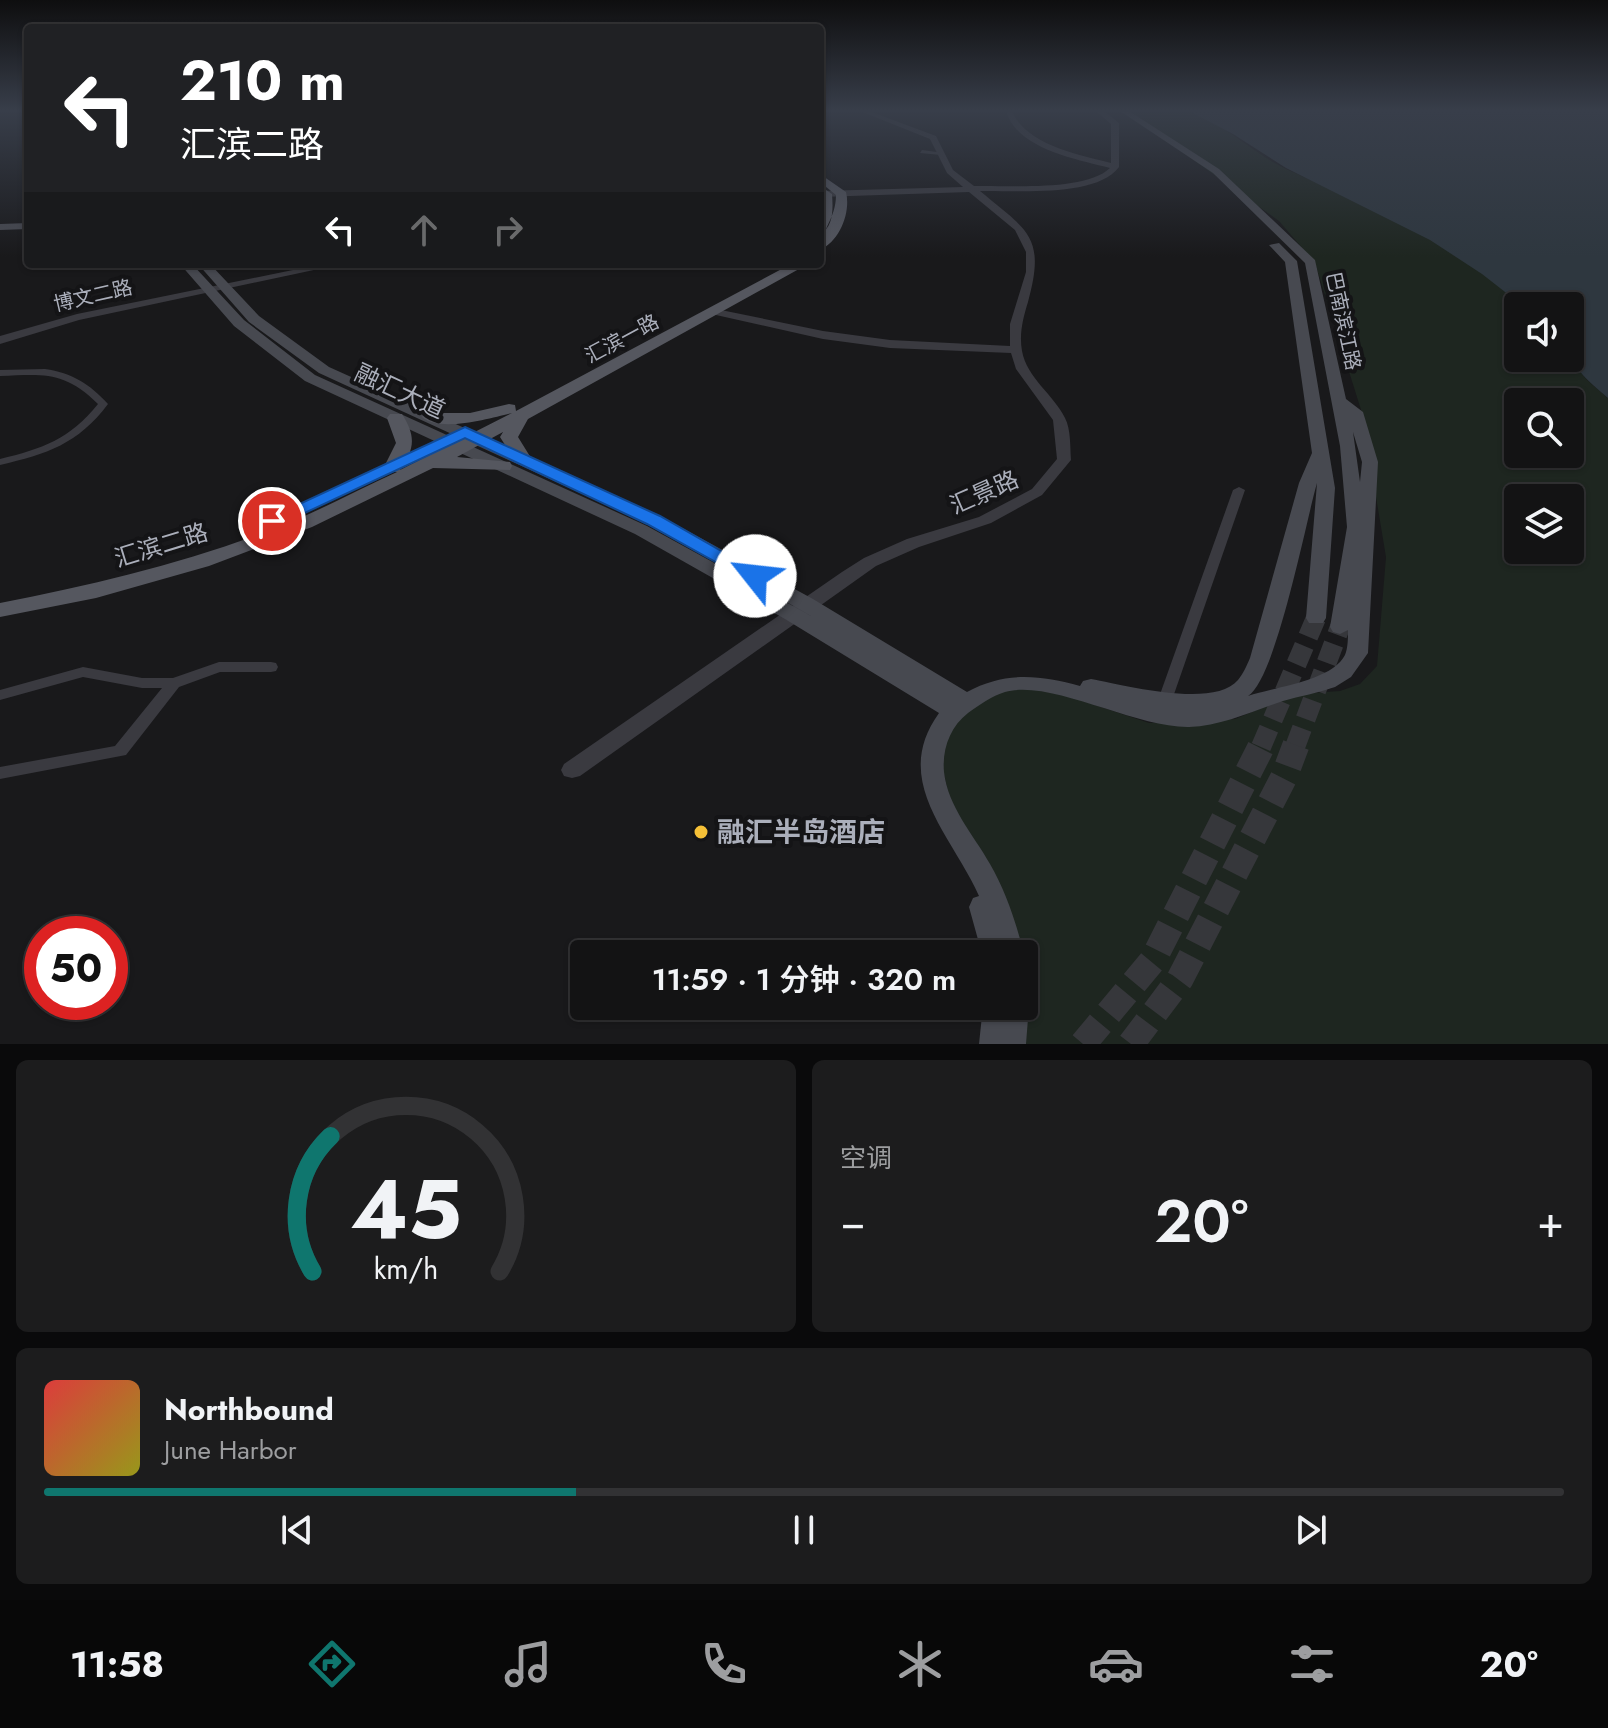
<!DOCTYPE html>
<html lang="zh">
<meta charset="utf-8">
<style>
:root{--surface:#131314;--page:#1c1c1d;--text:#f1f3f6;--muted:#9d9ea0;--line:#323234;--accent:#0f766e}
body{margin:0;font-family:Jost,"Noto Sans SC",sans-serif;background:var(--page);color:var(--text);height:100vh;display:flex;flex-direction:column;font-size:30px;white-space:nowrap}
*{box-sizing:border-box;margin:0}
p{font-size:26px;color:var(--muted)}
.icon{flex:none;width:44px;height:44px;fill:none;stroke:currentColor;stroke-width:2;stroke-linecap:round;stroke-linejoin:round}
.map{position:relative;height:1044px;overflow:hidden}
.sheet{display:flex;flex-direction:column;gap:16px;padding:16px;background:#0a0a0b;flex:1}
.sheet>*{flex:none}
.guide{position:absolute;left:24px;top:24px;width:800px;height:244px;border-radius:8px;box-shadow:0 2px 6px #0004,0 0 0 2px var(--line);background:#202124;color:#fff;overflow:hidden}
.tools{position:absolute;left:1504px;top:292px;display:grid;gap:16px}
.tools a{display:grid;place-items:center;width:80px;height:80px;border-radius:8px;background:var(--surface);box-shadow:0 2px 6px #0004,0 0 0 2px var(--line);font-size:40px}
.speed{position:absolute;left:24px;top:916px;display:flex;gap:16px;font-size:40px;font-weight:700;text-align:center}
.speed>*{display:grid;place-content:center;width:104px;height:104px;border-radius:50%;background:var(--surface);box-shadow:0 2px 6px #0004,0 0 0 2px var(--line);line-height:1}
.speed .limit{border:12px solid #d22;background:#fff;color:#111}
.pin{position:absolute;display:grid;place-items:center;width:68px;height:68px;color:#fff;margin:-34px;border:4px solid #fff;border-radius:50%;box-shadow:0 2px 8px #0007}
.me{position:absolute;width:88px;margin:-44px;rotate:299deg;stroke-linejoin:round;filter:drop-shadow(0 0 6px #0008)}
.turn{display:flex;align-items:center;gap:28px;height:168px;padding:0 24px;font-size:36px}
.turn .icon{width:104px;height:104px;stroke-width:2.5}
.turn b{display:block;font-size:56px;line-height:68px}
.lanes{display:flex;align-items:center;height:76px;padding:0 24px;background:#0003;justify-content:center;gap:40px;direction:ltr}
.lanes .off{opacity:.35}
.big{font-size:60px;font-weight:600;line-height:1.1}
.sheet .card{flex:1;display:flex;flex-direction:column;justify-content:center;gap:12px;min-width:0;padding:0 28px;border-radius:12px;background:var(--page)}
.sheet .dial{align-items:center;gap:0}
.dial svg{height:208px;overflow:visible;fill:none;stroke:var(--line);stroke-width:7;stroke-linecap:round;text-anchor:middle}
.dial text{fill:var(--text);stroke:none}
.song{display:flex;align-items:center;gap:24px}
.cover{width:96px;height:96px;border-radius:12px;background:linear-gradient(135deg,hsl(0 70% 55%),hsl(60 70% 35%))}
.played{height:8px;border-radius:4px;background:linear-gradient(90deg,var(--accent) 35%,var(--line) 35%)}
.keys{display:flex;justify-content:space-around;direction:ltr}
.heat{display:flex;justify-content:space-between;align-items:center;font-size:44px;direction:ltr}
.sheet .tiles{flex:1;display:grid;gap:16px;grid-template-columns:1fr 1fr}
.card:last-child{grid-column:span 2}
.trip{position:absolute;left:570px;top:940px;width:468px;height:80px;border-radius:8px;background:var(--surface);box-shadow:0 2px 6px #0004,0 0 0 2px var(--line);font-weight:600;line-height:80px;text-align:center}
.dock{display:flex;height:128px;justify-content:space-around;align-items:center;background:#080808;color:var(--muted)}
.dock .icon{width:56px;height:56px}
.dock .current{color:var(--accent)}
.dock b{font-size:36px;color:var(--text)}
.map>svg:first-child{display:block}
</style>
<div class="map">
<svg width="1608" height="1044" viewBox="0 0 1608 1044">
<rect width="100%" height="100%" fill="#19191b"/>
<path fill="#1e2620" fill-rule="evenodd" d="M1125 111C1145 111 1174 105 1192 112 1227 126 1253 153 1286 169 1363 204 1463 246 1523 306H1518V358H1570L1587 380 1608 398V1044H1015L1024 1006V954L951 804 943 770 944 732 957 716 1002 691 1026 688 1068 696 1149 723 1235 719 1296 694 1340 691 1360 684 1377 666 1386 557 1362 413 1315 263 1279 221ZM1518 402H1570V454H1518ZM1518 498H1570V550H1518Z"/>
<path fill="#2e373f" d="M1189 111H1608V398C1564 361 1570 360 1570 306H1523L1482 274 1430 240 1286 168 1233 134Z"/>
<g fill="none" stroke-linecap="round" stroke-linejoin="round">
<path stroke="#36373b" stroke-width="20" stroke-dasharray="20 10" stroke-linecap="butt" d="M1261 747 1316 618
M1295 747 1340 627"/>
<path stroke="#36373b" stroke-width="27" stroke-dasharray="27 13" stroke-linecap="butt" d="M1083 1044 1153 960 1262 745
M1131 1044 1180 979 1284 777 1296 745"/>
<path fill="#3a3a40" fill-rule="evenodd" d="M922 150 944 153 941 155 920 153Z
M45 369C72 373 90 384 108 404 78 444 47 454 0 465V459C42 449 70 439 98 404 65 371 44 374 0 376V370Z
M1239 487 1245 490 1172 700 1170 704 1165 705 1160 704 1158 700 1233 490Z
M219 662H271L276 663 278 667 276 671 271 672H220L179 687 126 755 0 779V767L115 746 162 688H142L83 677 0 700V690L83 667 142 678H173Z"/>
<path fill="#3a3a40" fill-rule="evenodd" d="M860 111H869L936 136 953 170 974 186C1008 185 1085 192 1110 168 1076 159 1017 149 1006 111H1012C1026 145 1079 155 1111 163V124L1096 111H1104L1119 123V167C1096 198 1016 190 980 191 1028 231 1046 236 1028 302 1023 318 1019 334 1022 351 1027 378 1053 394 1065 418 1071 429 1070 447 1071 460L1042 495 991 523 919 547 876 566 580 776 572 778 564 776 561 770 564 764 842 572 864 558 907 539 979 517 1032 489 1057 459 1053 420 1016 369 1011 353 890 348 823 339 716 315 710 312 716 309 823 331 890 340 1010 346V324L1026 272V252L1015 230 969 192 820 197V191L963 187 947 173 930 139Z
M322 264H342L79 320 0 344V336L77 314Z"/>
<path fill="#474950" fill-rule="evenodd" d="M1120 111H1129L1219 169 1315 260 1346 399 1363 412 1378 462 1368 653 1351 677 1335 687C1318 693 1300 696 1283 701 1252 711 1222 726 1189 727 1135 728 1051 679 1005 692 992 696 979 705 968 713 950 727 942 749 944 772 948 807 973 834 990 864 1006 892 1016 922 1024 954V955L982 954 969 907 973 898 979 896C952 835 890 781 939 713L785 619 635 534 305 381 234 326 180 264H192L244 320 315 375 647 526 813 617 648 524 319 373 249 322 198 264H210L259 316 329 367 660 516 813 599 967 692C1005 671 1040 675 1080 686L1083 681 1091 679C1124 685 1214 709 1238 680 1243 674 1247 665 1250 658L1299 483 1312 453 1285 262 1269 245 1279 243 1297 261 1335 488 1326 618 1323 623H1309L1306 618 1317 483C1306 521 1276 679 1248 696 1274 687 1332 681 1345 655 1348 648 1348 638 1348 630L1340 634 1333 632 1330 627 1347 527 1340 446 1305 263 1213 173ZM1353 432 1362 462 1360 482Z
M28 223V229L0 230V224Z
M1024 996 1029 1006 1026 1044H979L983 1006H1024Z"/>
<path fill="#55575f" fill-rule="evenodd" d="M820 174 846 192C851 212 840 241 820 250 820 232 836 219 836 195L820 182Z
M820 186 832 194C833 208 834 227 820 234Z
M791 264H808L528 419 518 437 531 458 528 462H516L500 437 503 432 457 457 510 462 512 466 510 470 433 468 312 527 209 566 96 598 0 617V603C102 583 202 559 298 519 332 504 364 487 397 472L386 471 384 467 396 443 387 418 390 414H402C416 436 415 449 400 470L512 413C491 418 440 433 422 417L425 413H470L509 404 515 405 516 411Z"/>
</g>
<linearGradient id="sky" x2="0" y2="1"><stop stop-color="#0e0e0f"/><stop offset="0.43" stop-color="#383e4a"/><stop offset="1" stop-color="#383e4a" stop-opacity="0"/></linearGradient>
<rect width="1608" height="257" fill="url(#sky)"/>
<path fill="#1a73e8" stroke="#114b97" stroke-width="2" d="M465 427 660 516 765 576 755 582 748 580 647 524 465 438 279 525H266L263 521Z"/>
<circle fill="#f5c037" stroke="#141416" stroke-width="3" cx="701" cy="832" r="8"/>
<g text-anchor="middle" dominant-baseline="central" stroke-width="8" stroke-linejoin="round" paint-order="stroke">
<g font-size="20" fill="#abafbb" stroke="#141416">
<text transform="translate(93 296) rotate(-13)">博文二路</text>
<text transform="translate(1343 321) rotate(78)">巴南滨江路</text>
<text transform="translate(622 339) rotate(-28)">汇滨一路</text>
</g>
<g font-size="24" fill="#abafbb" stroke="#141416">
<text transform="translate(400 391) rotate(25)">融汇大道</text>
<text transform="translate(984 492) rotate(-24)">汇景路</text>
<text transform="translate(161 545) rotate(-17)">汇滨二路</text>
</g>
<g font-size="28" font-weight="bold" fill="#abafbb" stroke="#141416" text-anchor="start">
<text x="717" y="832">融汇半岛酒店</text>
</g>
</g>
</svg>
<div class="tools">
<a><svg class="icon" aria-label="sound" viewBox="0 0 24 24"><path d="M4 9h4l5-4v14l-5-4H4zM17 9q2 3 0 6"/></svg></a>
<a><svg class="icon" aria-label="search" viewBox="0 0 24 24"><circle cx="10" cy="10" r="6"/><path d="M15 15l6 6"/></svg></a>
<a><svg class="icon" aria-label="layers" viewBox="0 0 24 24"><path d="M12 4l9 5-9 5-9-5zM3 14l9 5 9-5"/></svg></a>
</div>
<div class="speed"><div class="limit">50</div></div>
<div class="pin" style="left:272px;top:521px;background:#d93025"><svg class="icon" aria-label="arrive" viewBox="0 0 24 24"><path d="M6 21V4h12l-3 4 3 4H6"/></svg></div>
<svg class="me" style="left:755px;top:576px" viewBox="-20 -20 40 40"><circle r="19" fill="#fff"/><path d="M0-13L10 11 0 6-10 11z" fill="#1a73e8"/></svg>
<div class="trip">11:59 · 1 分钟 · 320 m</div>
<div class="guide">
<div class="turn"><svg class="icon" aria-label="left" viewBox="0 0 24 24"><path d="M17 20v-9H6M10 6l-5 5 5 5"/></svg><div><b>210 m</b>汇滨二路</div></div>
<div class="lanes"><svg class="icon" aria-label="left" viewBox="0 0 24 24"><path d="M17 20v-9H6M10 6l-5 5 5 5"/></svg><svg class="icon off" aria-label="ahead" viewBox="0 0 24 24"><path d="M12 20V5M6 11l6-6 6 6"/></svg><svg class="icon off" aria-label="right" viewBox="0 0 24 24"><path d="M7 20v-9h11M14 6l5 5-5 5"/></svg></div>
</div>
</div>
<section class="sheet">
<div class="tiles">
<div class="card dial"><svg viewBox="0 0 100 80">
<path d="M14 69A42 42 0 1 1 86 69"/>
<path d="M14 69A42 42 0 0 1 21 17" stroke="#0f766e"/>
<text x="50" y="56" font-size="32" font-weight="700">45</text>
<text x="50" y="72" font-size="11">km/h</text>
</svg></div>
<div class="card"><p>空调</p>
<div class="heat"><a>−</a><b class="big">20°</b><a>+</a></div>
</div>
<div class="card">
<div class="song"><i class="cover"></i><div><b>Northbound</b><p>June Harbor</p></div></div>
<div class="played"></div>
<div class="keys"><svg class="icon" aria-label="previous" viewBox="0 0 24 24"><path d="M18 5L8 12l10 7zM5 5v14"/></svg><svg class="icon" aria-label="pause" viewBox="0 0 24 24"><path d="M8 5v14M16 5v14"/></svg><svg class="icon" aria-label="next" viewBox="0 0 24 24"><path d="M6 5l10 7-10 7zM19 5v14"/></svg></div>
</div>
</div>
</section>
<nav class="dock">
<b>11:58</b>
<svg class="icon current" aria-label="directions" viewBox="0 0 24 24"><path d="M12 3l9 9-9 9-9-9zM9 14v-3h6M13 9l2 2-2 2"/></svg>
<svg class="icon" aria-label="music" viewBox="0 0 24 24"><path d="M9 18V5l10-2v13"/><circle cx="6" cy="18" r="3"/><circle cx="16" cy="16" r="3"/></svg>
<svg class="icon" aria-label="phone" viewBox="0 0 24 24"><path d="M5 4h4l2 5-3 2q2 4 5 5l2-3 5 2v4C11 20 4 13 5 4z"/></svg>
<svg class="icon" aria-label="climate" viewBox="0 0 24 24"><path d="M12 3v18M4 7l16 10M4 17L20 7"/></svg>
<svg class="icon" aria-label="car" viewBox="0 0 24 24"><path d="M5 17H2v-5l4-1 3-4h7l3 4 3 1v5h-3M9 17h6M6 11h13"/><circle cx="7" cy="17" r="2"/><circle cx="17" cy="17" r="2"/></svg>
<svg class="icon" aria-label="filters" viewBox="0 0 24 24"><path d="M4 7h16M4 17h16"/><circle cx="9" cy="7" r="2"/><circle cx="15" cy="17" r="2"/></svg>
<b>20°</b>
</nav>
